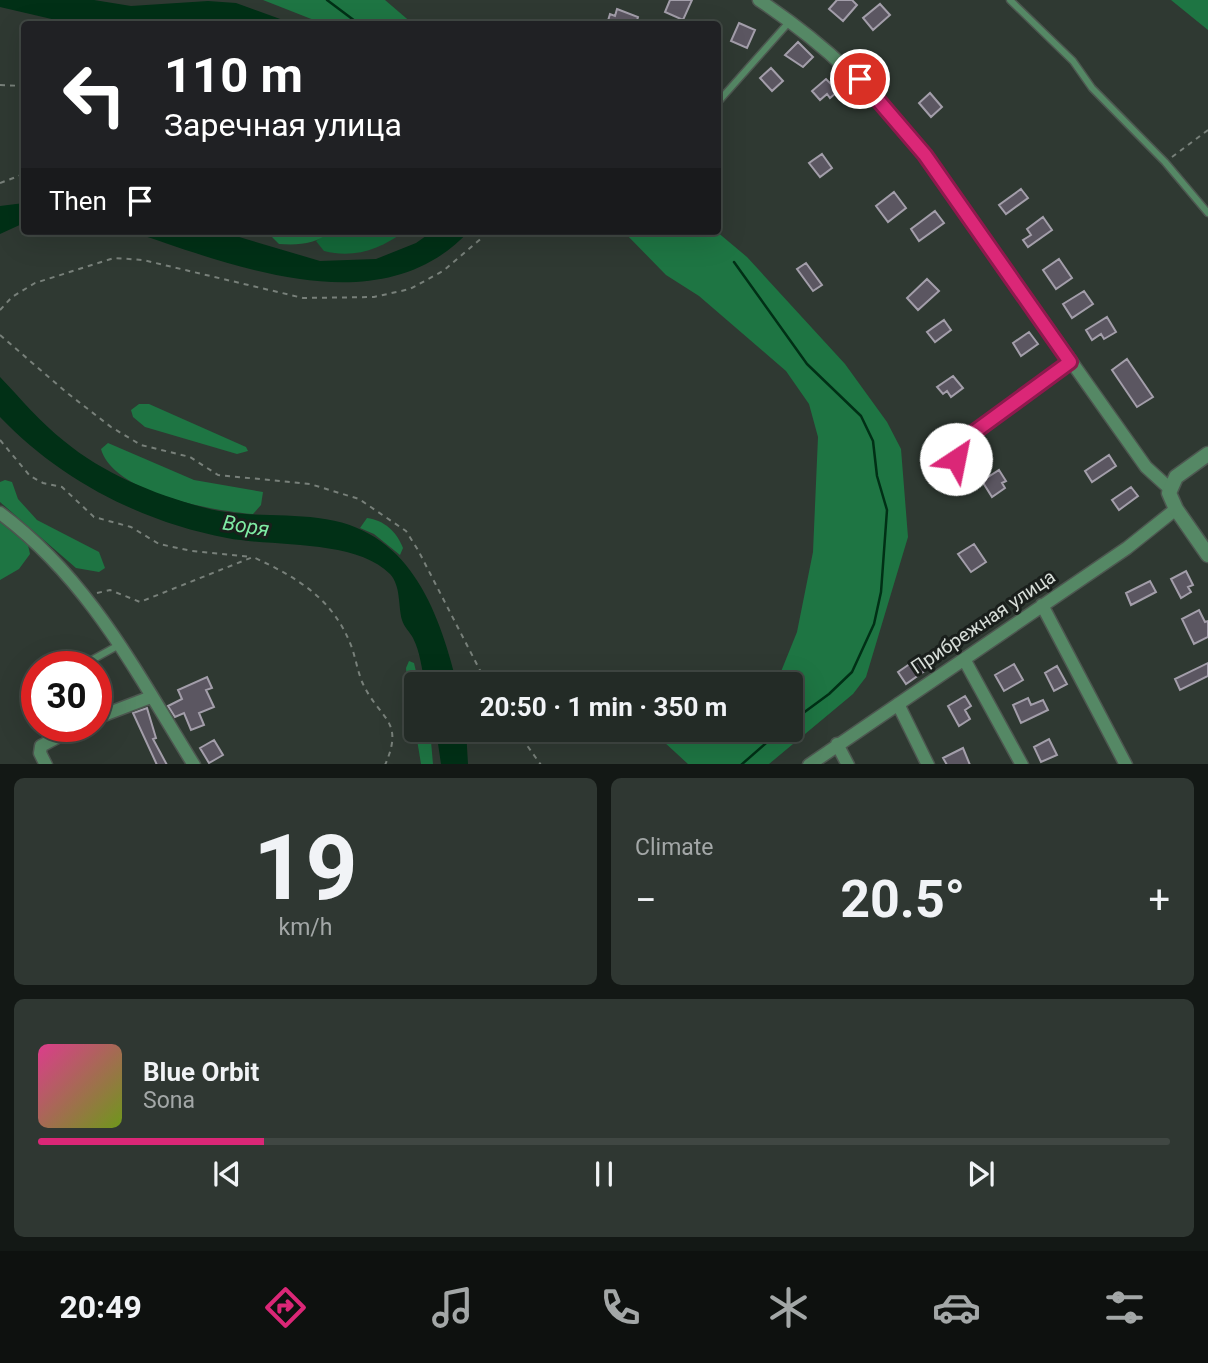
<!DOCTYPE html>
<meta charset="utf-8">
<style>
:root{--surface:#232b26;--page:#2f3732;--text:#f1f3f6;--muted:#a3a7a7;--line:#404743;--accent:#db2777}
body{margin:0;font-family:Roboto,sans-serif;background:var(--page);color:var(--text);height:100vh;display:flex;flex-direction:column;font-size:26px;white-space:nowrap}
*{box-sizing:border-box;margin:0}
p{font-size:23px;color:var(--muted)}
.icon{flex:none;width:38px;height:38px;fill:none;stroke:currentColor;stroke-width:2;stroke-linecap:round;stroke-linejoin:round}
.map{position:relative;height:764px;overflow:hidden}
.details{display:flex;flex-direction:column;gap:14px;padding:14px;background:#131815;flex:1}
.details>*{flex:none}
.hud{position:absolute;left:21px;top:21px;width:700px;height:214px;border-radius:7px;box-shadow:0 7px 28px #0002,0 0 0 2px var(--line);background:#202124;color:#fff;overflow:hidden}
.speed{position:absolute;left:21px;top:651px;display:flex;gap:14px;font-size:35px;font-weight:700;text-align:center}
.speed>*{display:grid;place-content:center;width:91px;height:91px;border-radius:50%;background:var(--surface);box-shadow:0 7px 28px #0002,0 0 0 2px var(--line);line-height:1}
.speed .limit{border:10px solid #d22;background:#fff;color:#111}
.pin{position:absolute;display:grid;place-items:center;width:60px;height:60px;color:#fff;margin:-30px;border:4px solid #fff;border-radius:50%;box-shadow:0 2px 7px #0007}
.me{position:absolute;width:77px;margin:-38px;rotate:34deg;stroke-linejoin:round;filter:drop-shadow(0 0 5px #0008)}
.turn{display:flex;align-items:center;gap:24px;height:147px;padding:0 28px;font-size:32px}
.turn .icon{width:91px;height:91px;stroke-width:2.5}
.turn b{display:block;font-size:49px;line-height:60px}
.then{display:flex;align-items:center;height:66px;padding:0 28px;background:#0003;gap:14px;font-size:26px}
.big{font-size:52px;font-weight:700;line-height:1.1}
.details .card{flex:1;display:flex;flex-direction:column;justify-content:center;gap:10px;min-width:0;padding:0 24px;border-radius:10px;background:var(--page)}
.details .dial{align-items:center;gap:0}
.dial b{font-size:91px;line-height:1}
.song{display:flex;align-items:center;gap:21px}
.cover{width:84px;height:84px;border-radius:10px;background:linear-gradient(135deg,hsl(330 70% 55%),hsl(80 70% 35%))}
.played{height:7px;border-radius:4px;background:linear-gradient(90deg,var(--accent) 20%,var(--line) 20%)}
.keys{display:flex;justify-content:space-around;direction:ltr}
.heat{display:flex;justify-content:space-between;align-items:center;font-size:38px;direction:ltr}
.details .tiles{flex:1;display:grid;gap:14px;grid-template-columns:1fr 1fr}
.card:last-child{grid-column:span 2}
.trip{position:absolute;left:404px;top:672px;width:399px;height:70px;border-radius:7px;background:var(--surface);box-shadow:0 7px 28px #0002,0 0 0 2px var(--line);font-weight:700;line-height:70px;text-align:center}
.menu{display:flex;height:112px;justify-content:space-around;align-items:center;background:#0e110f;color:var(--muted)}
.menu .icon{width:49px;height:49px}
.menu .on{color:var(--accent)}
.menu b{font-size:32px;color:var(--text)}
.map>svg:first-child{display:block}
</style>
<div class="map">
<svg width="1208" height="765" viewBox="0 0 1208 765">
<rect width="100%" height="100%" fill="#2f3932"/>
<path fill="#146839" d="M330 231H405C381 249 354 259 324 251L316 241Z"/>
<path fill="#1e7543" d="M263 0H385L413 24H324Z
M1171 0H1208V30Z
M266 231H330C317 245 297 245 279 244Z
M623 231H716L747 257 845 364 887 422 901 449 908 537 866 677 853 694 769 764H688L651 730C660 730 672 728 681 730 703 735 708 754 732 730H791V684H776L797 632 813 552 818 437 809 404 786 371 699 296 666 275Z
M139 404H149L246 447 248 451 237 454 145 427 133 417 131 410Z
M108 443 194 480 263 492 261 505 253 514C213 511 113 493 101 449Z
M5 480 12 482 18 499 37 520 99 552 105 568 99 572 76 568 0 502V482Z
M367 518C384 520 397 532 403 548L400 555 374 534 360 528Z
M0 522 28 545 30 554 19 569 0 580Z
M409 661 414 663 419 684H416V730H430L433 764H421L407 679 406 668Z"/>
<path fill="#013016" d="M0 0H94L131 6 208 1 236 3 294 24H73L0 7Z
M24 203V223L0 234V206Z
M130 231H219L320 261 376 259 416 243 433 231H469C381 327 232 265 130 231Z
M0 377C21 399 40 422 64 441 102 473 154 494 202 507 239 518 280 513 318 518 408 528 438 607 457 684H425C422 670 420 651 413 638 410 632 404 627 402 620 398 605 401 586 390 574 356 539 273 547 227 538 142 522 60 480 0 417Z
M436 730H466L468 764H441Z"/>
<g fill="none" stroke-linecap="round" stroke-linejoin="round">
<path stroke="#013016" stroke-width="2.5" d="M327 0 359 24
M734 262 807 364 861 416 873 441 877 476 887 510 881 592 874 624 852 672 829 694 791 722
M741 765 781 730"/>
</g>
<path fill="#5b5661" stroke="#a39eaa" stroke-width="2" d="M670 0H692L683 20 665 12Z
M837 0H852L857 5 843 21 829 9Z
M880 4 890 15 873 30 863 18Z
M617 9 638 17 636 24H607L610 14 615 16Z
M739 23 755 30 747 48 731 41Z
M798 42 813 57 803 67 785 55Z
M771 68 783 81 772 91 760 78Z
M835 78 843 87 830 98 827 94 820 100 812 91 826 79 830 83Z
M930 93 942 107 931 117 919 103Z
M822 154 832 168 820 177 809 163Z
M1021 189 1028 198 1006 214 999 205Z
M894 192 906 208 888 222 876 206Z
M935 211 944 223 919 241 911 229Z
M1043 217 1052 230 1028 247 1023 240 1031 235 1027 229Z
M1059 259 1072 278 1056 289 1043 270Z
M806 263 822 285 813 291 797 269Z
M927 279 939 291 918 310 907 298Z
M1084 291 1093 304 1072 318 1063 304Z
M1107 317 1116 332 1104 339 1101 334 1092 340 1086 330Z
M944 320 951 330 935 342 927 332Z
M1029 332 1038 344 1021 356 1013 343Z
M1127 359 1153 397 1137 407 1112 370Z
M953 376 963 388 951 397 947 391 943 394 937 387Z
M1109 455 1116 466 1092 482 1085 471Z
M999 470 1006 481 1002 483 1005 488 992 497 982 481Z
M1131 487 1138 496 1119 510 1112 500Z
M974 544 986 562 971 572 958 554Z
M1186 571 1193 585 1188 587 1191 592 1181 598 1171 579Z
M1150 581 1156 592 1131 605 1126 593Z
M1199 610 1205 622 1208 621V637L1194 644 1182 619Z
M914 661 915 664 919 661 926 670 906 684 898 672Z
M1208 663V676L1180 690 1175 679Z
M1014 664 1023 680 1004 691 995 675Z
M1057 666 1067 684 1054 691 1045 673Z
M207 677 212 688 206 690 214 707 199 713 204 725 191 730 184 713 175 717 168 706 182 699 178 690Z
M965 696 971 706 965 710 970 719 959 726 948 706Z
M1028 698 1031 705 1043 700 1048 710 1021 723 1013 705Z
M147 708 156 738 153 739 167 765H157L133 713Z
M1049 739 1057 755 1041 762 1034 747Z
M214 740 223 755 209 763 200 748Z
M963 748 970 765H947L943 758Z"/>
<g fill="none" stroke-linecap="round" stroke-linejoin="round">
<g stroke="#4d5750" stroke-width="9">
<path id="service" d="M1010 0 1073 61 1092 88 1165 162 1208 213
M718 102 790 21
M79 667 119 645"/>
</g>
<g stroke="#4d5750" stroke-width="15">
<path id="minor" d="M759 0C828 46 873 91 925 155L1146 467 1169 488
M966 480 956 459V447L1070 362
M0 513C89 579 136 672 194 765
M1042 605 1126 765
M964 659 1022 765
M898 704 928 765
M96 718 151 697
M837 744 848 765
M46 765 40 753 41 746 78 726
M809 765 1127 548 1176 509"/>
</g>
<g stroke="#4d5750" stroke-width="17">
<path id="tertiary" d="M1208 454 1176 477 1169 493 1176 509 1208 555"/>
</g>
<path stroke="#78807a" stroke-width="2" stroke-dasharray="5 5" stroke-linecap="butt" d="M0 85 24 86
M1172 157 1208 130
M0 183 24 174
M0 310 12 297 35 283 114 258 143 260 303 298 374 297 410 289 443 271 490 231
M0 335 66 392 111 427 141 445 190 457 218 475 310 484 359 499 406 531 418 550 487 684
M0 440 30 476 43 483 62 487 94 517 131 527 159 544 192 551 252 557
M97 593 110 590 140 602 253 557C298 578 334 599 352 648 356 660 358 673 363 684 380 720 405 720 385 765
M516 730 541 765"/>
<use href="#service" stroke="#558865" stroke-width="6"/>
<use href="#minor" stroke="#558865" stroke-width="12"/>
<use href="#tertiary" stroke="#558865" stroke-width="14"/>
</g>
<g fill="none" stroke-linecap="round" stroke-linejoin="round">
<g stroke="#8e194d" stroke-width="18">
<path id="route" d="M860 79 925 155 1070 362 962 441 954 452 956 459"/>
</g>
<use href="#route" stroke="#db2777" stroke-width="12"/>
</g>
<g text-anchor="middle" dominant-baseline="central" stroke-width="6" stroke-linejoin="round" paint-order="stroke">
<g font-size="19" fill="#d7ddd8" stroke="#1a1f1c">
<text transform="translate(983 622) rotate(-34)">Прибрежная улица</text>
</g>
<g font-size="21" font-style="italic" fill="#7feca4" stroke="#1a1f1c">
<text transform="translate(246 526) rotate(9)">Воря</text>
</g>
</g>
</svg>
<div class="speed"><div class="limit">30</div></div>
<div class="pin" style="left:860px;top:79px;background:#d93025"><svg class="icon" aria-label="arrive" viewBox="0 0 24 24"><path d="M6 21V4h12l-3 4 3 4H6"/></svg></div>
<svg class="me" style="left:956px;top:459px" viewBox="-20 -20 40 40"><circle r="19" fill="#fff"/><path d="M0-13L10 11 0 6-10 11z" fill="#db2777"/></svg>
<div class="trip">20:50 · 1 min · 350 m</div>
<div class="hud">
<div class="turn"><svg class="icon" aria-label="left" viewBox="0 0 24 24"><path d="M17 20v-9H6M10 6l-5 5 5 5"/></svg><div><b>110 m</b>Заречная улица</div></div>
<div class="then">Then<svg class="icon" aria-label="arrive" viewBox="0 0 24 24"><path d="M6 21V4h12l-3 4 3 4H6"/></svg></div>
</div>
</div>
<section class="details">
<div class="tiles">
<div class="card dial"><b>19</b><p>km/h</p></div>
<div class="card"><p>Climate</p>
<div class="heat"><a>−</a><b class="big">20.5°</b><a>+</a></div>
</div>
<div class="card">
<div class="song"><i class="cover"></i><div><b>Blue Orbit</b><p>Sona</p></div></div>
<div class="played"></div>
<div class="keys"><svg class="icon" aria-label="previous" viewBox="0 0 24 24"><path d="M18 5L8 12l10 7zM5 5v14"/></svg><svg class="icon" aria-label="pause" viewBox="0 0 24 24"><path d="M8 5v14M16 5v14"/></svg><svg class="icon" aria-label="next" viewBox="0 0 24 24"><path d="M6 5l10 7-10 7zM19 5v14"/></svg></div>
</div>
</div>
</section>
<nav class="menu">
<b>20:49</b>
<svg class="icon on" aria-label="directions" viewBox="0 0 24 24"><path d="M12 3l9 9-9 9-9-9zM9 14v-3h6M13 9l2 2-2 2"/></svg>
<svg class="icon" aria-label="music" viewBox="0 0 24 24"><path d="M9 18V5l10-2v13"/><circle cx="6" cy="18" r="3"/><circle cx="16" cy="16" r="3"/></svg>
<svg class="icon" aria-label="phone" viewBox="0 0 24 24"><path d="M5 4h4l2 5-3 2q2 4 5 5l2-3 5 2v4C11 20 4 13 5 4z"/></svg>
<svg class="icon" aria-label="climate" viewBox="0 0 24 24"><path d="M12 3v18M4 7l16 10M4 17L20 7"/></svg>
<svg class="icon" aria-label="car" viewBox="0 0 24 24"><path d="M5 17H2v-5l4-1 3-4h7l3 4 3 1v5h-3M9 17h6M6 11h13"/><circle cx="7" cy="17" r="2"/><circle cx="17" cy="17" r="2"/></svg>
<svg class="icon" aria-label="filters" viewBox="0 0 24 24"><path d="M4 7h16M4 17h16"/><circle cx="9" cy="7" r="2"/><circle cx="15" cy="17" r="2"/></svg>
</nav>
